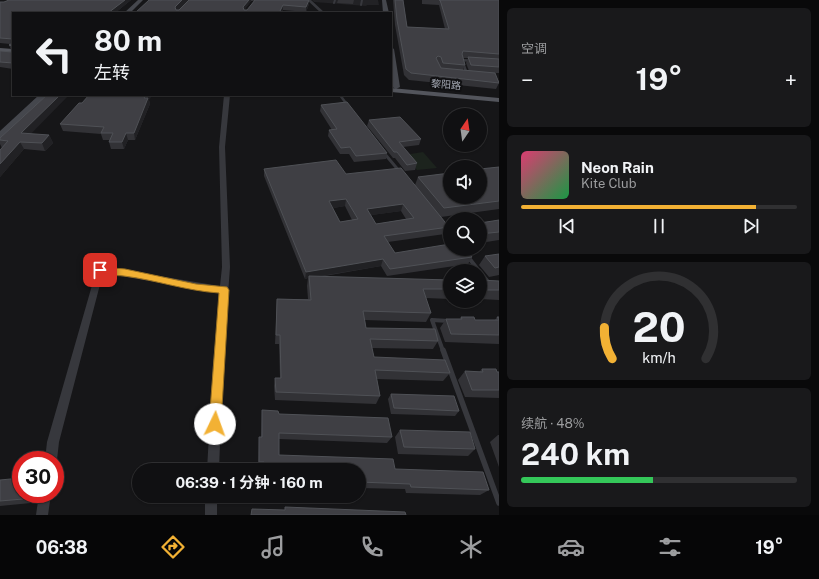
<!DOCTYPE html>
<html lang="zh">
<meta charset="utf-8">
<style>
:root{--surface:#101012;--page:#19191b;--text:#f1f3f6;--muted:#9c9d9f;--line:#303032;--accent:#f2b134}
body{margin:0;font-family:"Public Sans","Noto Sans SC",sans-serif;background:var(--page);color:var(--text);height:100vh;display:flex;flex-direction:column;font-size:15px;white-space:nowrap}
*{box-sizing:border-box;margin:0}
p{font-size:13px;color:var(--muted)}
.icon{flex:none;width:22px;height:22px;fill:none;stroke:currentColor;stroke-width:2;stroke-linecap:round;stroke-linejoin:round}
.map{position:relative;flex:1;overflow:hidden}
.sheet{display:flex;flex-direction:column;gap:8px;padding:8px;background:#09090a;width:320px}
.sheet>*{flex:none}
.banner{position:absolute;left:12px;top:12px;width:380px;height:84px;border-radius:0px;box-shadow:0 1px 3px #0004,0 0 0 1px var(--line);background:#101012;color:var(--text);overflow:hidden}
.needle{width:26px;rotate:13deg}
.fabs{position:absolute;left:443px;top:108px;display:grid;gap:8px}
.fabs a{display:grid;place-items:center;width:44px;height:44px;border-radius:50%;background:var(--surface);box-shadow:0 1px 3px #0004,0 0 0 1px var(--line);font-size:20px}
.speed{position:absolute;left:12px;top:451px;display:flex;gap:8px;font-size:20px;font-weight:700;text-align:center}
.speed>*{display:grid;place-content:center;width:52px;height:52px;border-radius:50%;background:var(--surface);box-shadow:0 1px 3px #0004,0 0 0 1px var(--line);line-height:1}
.speed .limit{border:6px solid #d22;background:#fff;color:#111}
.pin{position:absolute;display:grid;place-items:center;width:34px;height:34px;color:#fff;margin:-17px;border-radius:8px;box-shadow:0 2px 6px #0006}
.me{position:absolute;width:44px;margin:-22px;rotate:3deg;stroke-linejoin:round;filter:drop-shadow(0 0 3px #0008)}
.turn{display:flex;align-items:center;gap:14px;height:84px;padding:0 16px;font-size:18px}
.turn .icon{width:52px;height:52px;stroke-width:2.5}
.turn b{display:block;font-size:28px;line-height:34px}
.big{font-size:30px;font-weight:700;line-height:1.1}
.sheet .card{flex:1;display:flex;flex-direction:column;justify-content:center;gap:6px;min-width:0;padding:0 14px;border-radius:6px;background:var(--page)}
.sheet .dial{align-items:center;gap:0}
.dial svg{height:104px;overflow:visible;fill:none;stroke:var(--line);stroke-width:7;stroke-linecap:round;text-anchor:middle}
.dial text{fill:var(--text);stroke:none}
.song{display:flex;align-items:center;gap:12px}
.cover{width:48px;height:48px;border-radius:6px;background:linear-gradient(135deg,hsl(340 70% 55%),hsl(140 70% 35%))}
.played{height:4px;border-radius:2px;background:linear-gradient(90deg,var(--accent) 85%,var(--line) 85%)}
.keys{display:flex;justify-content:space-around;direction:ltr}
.heat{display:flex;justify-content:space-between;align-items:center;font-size:22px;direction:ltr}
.charge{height:6px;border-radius:3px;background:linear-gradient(90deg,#34c759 48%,var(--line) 0)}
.trip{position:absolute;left:132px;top:463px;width:234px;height:40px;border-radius:20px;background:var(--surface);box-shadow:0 1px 3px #0004,0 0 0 1px var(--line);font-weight:700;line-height:40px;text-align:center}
.dock{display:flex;height:64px;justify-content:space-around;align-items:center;background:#060607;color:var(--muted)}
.dock .icon{width:28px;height:28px}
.dock .current{color:var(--accent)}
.dock b{font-size:18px;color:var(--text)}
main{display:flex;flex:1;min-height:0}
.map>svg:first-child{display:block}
</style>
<main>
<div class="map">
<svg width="499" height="515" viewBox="0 0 499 515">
<rect width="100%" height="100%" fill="#161618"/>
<path fill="#222225" d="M312 0H378L379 5H367L366 6 314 2Z"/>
<path fill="#1c231d" d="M423 152 437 168 417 170 404 155Z"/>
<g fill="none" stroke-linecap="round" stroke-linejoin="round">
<path stroke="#37383d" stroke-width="2" d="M334 3 335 0
M361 5 362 0"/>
<path stroke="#37383d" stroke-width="2.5" d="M467 74 462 60 473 61
M340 95 348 106"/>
<path stroke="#37383d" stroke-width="3" d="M384 153 400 172"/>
<path stroke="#37383d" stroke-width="4" d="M444 227 450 235
M462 249 479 271
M480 272 489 283
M443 351 432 320 449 321"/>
<path stroke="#37383d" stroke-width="5.5" d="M443 350 499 503"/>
<path fill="#37383d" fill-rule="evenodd" d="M307 0H311L325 13H321Z
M224 95H230L225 147 230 267 223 363 219 470H207L213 363 220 293 103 273 59 442 57 460 55 464V460H45L47 442 97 268 100 267 116 269 220 286 222 267 219 147Z
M39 494H51L48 515H36Z
M205 496H217V515H205Z"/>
<path fill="#45474d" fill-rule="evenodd" d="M138 0H143L130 13H124Z
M382 0H386L389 13H383Z
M391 47 394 49 400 87 396 89 392 87Z
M39 95H47L3 138 0 139V131Z"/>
<path fill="#53555c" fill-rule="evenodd" d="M0 48 13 49V53L0 52Z
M391 88 499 98V102L391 92Z"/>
</g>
<path fill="#323236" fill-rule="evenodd" d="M9 0H131L115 13H13V69L0 67V51L12 52 9 45 10 44 0 43V2H4Z
M149 0H188L178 10H179L189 0H309V4L306 12 283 10 281 13H135ZM251 1H254L247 10H244Z
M338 0H354L353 4 337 3Z
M393 0H403L407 27 445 29 439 5 422 4V0H499V73H495L499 82V83L496 89 409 80 404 75 395 25ZM463 58H468L466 63 469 71 463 70 465 65Z
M149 100 150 104 135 140H128L124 149H111L109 142 110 140H103L101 134 63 131 60 124Z
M321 105 387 153 386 159 354 162 349 154H340L328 136 329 130H332L320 111Z
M369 120 421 139 419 145 403 147 417 163 415 170 405 171 395 158H393L367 126Z
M31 134 49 135 53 143 45 151 24 149 0 177V150L2 148 0 144V138Z
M499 167V209L441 217 449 227 445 234 388 242 395 253 472 257 468 264 387 276 381 266 319 277 450 280V299L426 298 431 313 426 322 365 320 366 328 438 341 433 349 372 348 374 357 450 373 443 381 377 379 380 396 376 404 275 400 274 386 275 378H280L279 344H275L277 299H308L307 286 308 278 305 279 264 176V169L346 174 415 185 418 177ZM345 206 352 220 340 222 333 208ZM401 211 406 219 376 224 371 215Z
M499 220V240L480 243V223Z
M499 254V275L489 277 479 265 485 256Z
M480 280 499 281V300L480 299Z
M461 317 475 320H495L497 317H499V344L445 342 440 328 446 319H460Z
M482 369 499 372V398L465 397 458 380 465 371 479 372Z
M391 394 459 411 455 416 391 414 388 399Z
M262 410 279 414 392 437 387 443 279 439V455L395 469 489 490 480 495 406 493 405 489 359 488V470H263V468H258L259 437H261Z
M400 430 475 449 468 456 398 454 395 437Z
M498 435H499V467L490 442Z
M0 480 21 494H33L31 503 0 506Z"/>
<path fill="#212124" d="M125 0H131L115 13H108Z
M182 0H188L176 12 175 7Z
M249 0H251V1L243 12V7Z
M309 0V4L306 12V7Z
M283 5V10L281 13H279Z
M60 95H69L24 141 21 133Z
M146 95H153L149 100 150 104 135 140 134 133 144 98Z
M126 133 128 140 124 149 122 142Z
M49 135 53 143 45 151 42 143Z
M20 142 24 149 0 177V164Z
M346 199 345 206 328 209 329 201Z
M403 204 401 211 365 216 367 209Z
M383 259 381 266 309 278V276L308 278 305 279 306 272Z
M25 494H33L31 503 23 499Z"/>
<path fill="#3f3f44" stroke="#4f5156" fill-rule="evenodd" d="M9 0H125L108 13H13V39L0 38V2H4Z
M149 0H182L175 7 176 10H179L189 0H249L243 7 244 10H247L255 0H309L306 7 283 5 279 13H243L232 12 231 13H135Z
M395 0H403L407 27 449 29 440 0H439H499V54L463 51 462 54 465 65 443 63 441 57 438 56 436 58 441 68 495 73 499 83 411 73 406 69 397 20Z
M13 43V63L0 62V51L12 52V46L9 45Z
M468 57 499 59V67L471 65Z
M47 95H60L21 133 49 135 42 143 20 142 0 164V150L8 141 0 140V138Z
M89 95H146L144 98H148L134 133H126L122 142H109L113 133H101L104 127 60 124 79 103H82Z
M347 102 387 153 356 156 350 147 341 148 329 130 337 129 321 105Z
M400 117 421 139 399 142 417 163 407 165 397 152H394L369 120Z
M336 160 346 174 401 168 449 227 384 236 395 253 450 244V249H466L472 257 390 269 383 259 306 272 264 169ZM346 199 358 219 340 222 329 201ZM403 204 414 218 376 224 367 209Z
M499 167V201L444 208 418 177 450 173V197H480V169Z
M499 220V232L480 234V223Z
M499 254V267L495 268 485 256Z
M309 276 450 280V289H423L431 313 363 311 366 328 435 329 438 341 370 339 374 357 445 360 450 373 375 370 380 396 276 392 275 378H281L280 335H276L277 299 311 300Z
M480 280 499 281V290H480Z
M461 317H474L475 320H499L497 317H499V335L451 334 446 319H462Z
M482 369H496L497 372H499V390H472L465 371 483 372Z
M391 394 454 396 459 411 394 408Z
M262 410 278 411 279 414 388 418 392 437 279 433V455L393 459 395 469 483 472 489 490 411 487 410 484 359 482V470H263L264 462H259V437H262Z
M400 430 470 432 475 449 404 447Z
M21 478V494H25L23 499 0 501V480Z
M285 507 405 512 406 515H251L252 509 285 510Z"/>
<path fill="#f2b134" stroke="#9d7322" d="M100 267 125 269 196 284 227 287 229 290 221 424 219 428 215 430 211 428 209 424 219 293C187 291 156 280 124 276 117 275 100 277 95 270Z"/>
<g text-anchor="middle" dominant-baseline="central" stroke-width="4" stroke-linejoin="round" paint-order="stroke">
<g font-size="10" fill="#a8adb8" stroke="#111113">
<text transform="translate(446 84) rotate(5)">黎阳路</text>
</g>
</g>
</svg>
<div class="fabs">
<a><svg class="needle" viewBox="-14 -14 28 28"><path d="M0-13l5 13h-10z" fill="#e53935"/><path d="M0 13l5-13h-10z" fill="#9c9d9f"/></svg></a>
<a><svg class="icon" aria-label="sound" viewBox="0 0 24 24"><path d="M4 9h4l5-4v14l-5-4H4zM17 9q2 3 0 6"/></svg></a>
<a><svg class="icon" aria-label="search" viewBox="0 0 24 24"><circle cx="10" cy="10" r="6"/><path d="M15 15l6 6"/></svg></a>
<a><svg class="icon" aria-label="layers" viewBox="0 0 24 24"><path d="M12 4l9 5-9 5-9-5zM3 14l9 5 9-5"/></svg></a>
</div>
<div class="speed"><div class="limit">30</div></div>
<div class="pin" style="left:100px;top:270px;background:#d93025"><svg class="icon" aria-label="arrive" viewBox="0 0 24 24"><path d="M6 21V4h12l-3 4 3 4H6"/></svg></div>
<svg class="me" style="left:215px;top:424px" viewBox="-20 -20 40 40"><circle r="19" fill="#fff"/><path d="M0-13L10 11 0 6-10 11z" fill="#f2b134"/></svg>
<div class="trip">06:39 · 1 分钟 · 160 m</div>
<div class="banner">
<div class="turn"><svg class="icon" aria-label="left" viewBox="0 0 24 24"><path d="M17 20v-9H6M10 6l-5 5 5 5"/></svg><div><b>80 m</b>左转</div></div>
</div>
</div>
<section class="sheet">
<div class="card"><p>空调</p>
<div class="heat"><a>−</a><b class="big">19°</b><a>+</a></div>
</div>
<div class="card">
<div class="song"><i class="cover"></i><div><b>Neon Rain</b><p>Kite Club</p></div></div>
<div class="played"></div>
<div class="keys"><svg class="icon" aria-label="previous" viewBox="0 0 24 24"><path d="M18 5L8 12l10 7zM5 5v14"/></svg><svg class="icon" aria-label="pause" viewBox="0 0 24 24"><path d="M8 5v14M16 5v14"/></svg><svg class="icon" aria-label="next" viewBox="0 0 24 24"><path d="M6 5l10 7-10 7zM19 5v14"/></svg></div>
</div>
<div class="card dial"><svg viewBox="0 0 100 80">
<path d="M14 69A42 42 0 1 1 86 69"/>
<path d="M14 69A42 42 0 0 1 8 45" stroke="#f2b134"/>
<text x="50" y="56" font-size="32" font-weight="700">20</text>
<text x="50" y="72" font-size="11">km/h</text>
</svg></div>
<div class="card"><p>续航 · 48%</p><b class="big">240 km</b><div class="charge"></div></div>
</section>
</main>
<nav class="dock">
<b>06:38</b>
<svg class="icon current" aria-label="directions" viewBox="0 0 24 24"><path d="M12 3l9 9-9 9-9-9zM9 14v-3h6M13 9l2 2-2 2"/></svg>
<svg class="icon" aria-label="music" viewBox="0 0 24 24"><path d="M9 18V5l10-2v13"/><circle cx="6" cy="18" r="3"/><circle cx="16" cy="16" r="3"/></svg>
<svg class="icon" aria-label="phone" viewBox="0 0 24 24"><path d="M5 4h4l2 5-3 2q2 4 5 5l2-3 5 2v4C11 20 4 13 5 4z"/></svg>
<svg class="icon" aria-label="climate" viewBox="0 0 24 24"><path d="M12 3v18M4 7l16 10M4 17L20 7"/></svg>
<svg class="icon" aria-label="car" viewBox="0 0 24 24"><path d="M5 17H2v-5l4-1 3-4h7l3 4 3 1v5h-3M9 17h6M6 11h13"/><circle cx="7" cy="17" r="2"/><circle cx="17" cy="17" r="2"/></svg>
<svg class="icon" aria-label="filters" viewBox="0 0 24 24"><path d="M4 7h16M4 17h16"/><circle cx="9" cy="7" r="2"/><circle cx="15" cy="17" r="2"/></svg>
<b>19°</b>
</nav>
